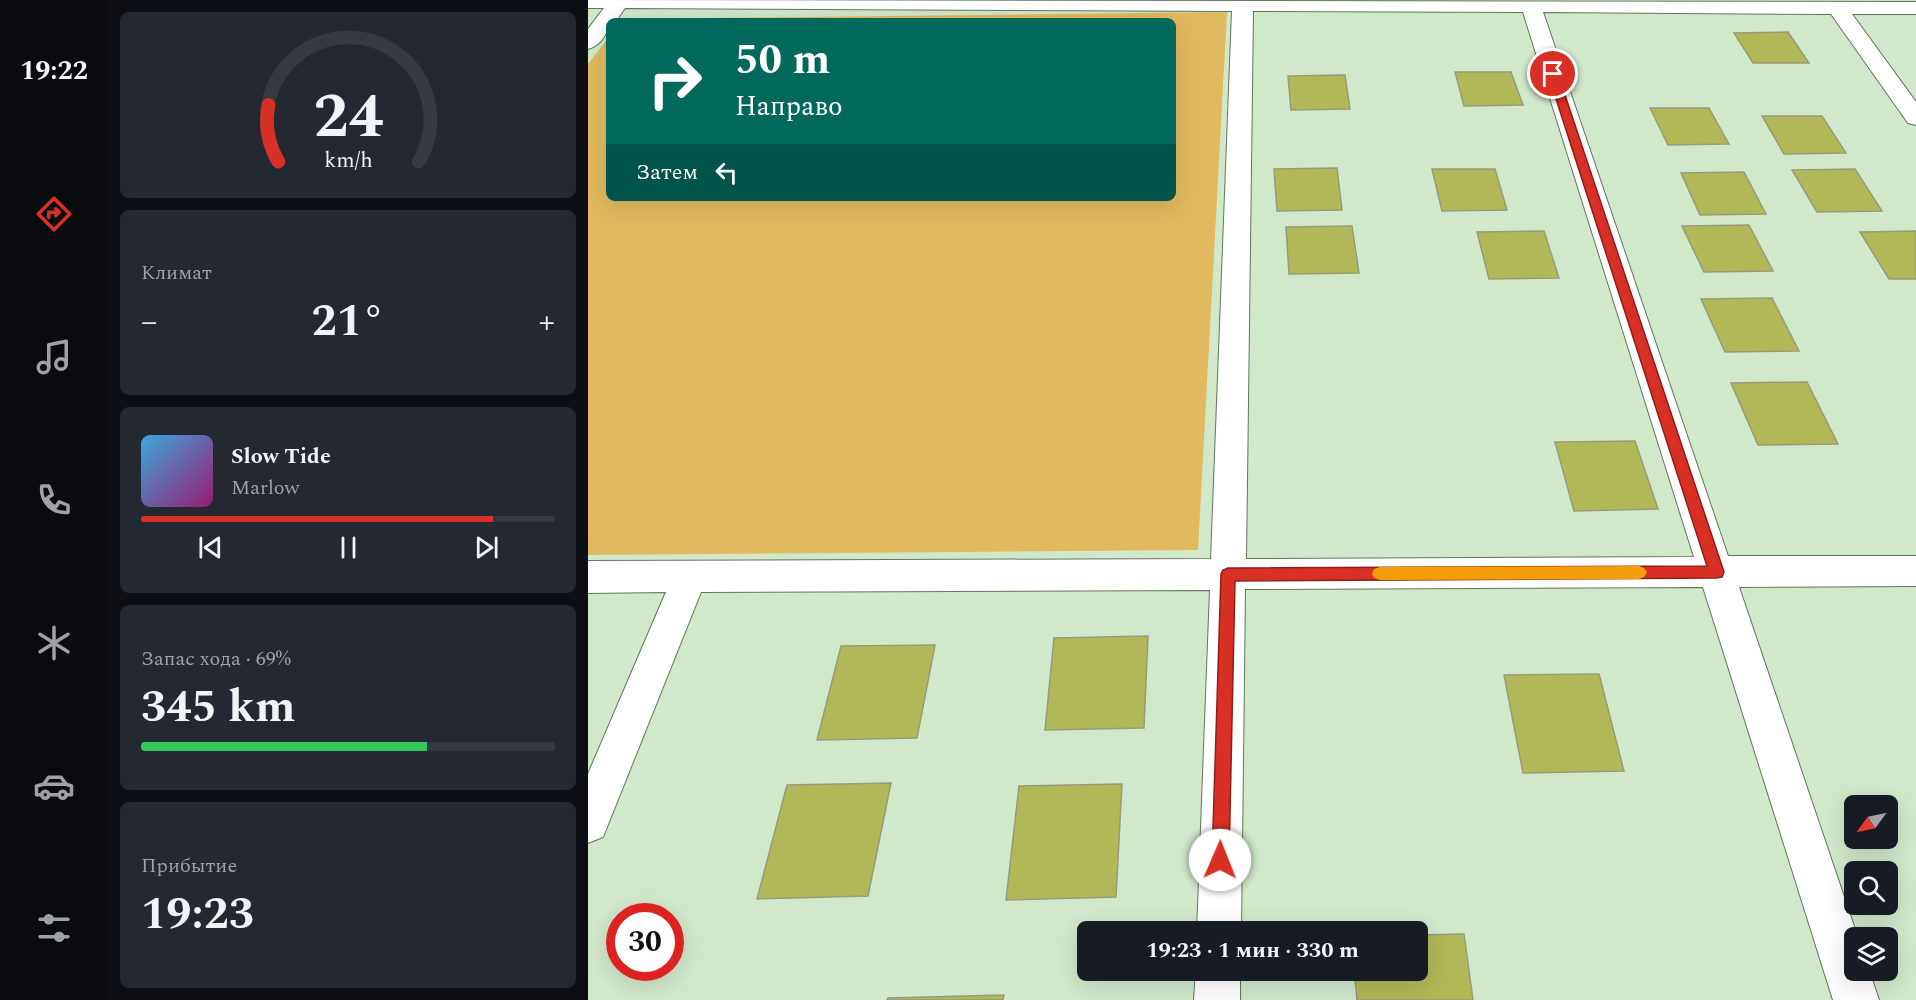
<!DOCTYPE html>
<html lang="ru">
<meta charset="utf-8">
<style>
:root{--surface:#171b24;--page:#242831;--text:#f1f3f6;--muted:#9ea1a6;--line:#363941;--accent:#d93025}
body{margin:0;font-family:Spectral,serif;background:var(--page);color:var(--text);height:100vh;display:flex;flex-direction:column;font-size:22px;white-space:nowrap}
*{box-sizing:border-box;margin:0}
p{font-size:20px;color:var(--muted)}
.icon{flex:none;width:33px;height:33px;fill:none;stroke:currentColor;stroke-width:2;stroke-linecap:round;stroke-linejoin:round}
.map{position:relative;flex:1;overflow:hidden}
.sheet{display:flex;flex-direction:column;gap:12px;padding:12px;background:#0d0f14;width:480px}
.sheet>*{flex:none}
.hud{position:absolute;left:18px;top:18px;width:570px;height:183px;border-radius:9px;box-shadow:0 6px 24px #0002;background:#00695c;color:#fff;overflow:hidden}
.needle{width:39px;rotate:237deg}
.controls{position:absolute;left:1256px;top:795px;display:grid;gap:12px}
.controls a{display:grid;place-items:center;width:54px;height:54px;border-radius:9px;background:var(--surface);box-shadow:0 6px 24px #0002;font-size:30px}
.speed{position:absolute;left:18px;top:903px;display:flex;gap:12px;font-size:30px;font-weight:700;text-align:center}
.speed>*{display:grid;place-content:center;width:78px;height:78px;border-radius:50%;background:var(--surface);box-shadow:0 6px 24px #0002;line-height:1}
.speed .limit{border:9px solid #d22;background:#fff;color:#111}
.pin{position:absolute;display:grid;place-items:center;width:51px;height:51px;color:#fff;margin:-26px;border:3px solid #fff;border-radius:50%;box-shadow:0 2px 6px #0007}
.me{position:absolute;width:66px;margin:-33px;rotate:1deg;stroke-linejoin:round;filter:drop-shadow(0 0 4px #0008)}
.turn{display:flex;align-items:center;gap:21px;height:126px;padding:0 30px;font-size:27px}
.turn .icon{width:78px;height:78px;stroke-width:2.5}
.turn b{display:block;font-size:42px;line-height:51px}
.then{display:flex;align-items:center;height:57px;padding:0 30px;background:#0003;gap:12px;font-size:22px}
.big{font-size:45px;font-weight:700;line-height:1.1}
.sheet .card{flex:1;display:flex;flex-direction:column;justify-content:center;gap:9px;min-width:0;padding:0 21px;border-radius:9px;background:var(--page)}
.sheet .dial{align-items:center;gap:0}
.dial svg{height:156px;overflow:visible;fill:none;stroke:var(--line);stroke-width:7;stroke-linecap:round;text-anchor:middle}
.dial text{fill:var(--text);stroke:none}
.song{display:flex;align-items:center;gap:18px}
.cover{width:72px;height:72px;border-radius:9px;background:linear-gradient(135deg,hsl(200 70% 55%),hsl(320 70% 35%))}
.played{height:6px;border-radius:3px;background:linear-gradient(90deg,var(--accent) 85%,var(--line) 85%)}
.keys{display:flex;justify-content:space-around;direction:ltr}
.heat{display:flex;justify-content:space-between;align-items:center;font-size:33px;direction:ltr}
.charge{height:9px;border-radius:4px;background:linear-gradient(90deg,#34c759 69%,var(--line) 0)}
.trip{position:absolute;left:489px;top:921px;width:351px;height:60px;border-radius:9px;background:var(--surface);box-shadow:0 6px 24px #0002;font-weight:700;line-height:60px;text-align:center}
main{display:flex;flex:1;min-height:0}
.tab-bar{display:flex;flex-direction:column;width:108px;justify-content:space-around;align-items:center;background:#090b0e;color:var(--muted)}
.tab-bar .icon{width:42px;height:42px}
.tab-bar .on{color:var(--accent)}
.tab-bar b{font-size:27px;color:var(--text)}
.map>svg:first-child{display:block}
</style>
<main>
<nav class="tab-bar">
<b>19:22</b>
<svg class="icon on" aria-label="directions" viewBox="0 0 24 24"><path d="M12 3l9 9-9 9-9-9zM9 14v-3h6M13 9l2 2-2 2"/></svg>
<svg class="icon" aria-label="music" viewBox="0 0 24 24"><path d="M9 18V5l10-2v13"/><circle cx="6" cy="18" r="3"/><circle cx="16" cy="16" r="3"/></svg>
<svg class="icon" aria-label="phone" viewBox="0 0 24 24"><path d="M5 4h4l2 5-3 2q2 4 5 5l2-3 5 2v4C11 20 4 13 5 4z"/></svg>
<svg class="icon" aria-label="climate" viewBox="0 0 24 24"><path d="M12 3v18M4 7l16 10M4 17L20 7"/></svg>
<svg class="icon" aria-label="car" viewBox="0 0 24 24"><path d="M5 17H2v-5l4-1 3-4h7l3 4 3 1v5h-3M9 17h6M6 11h13"/><circle cx="7" cy="17" r="2"/><circle cx="17" cy="17" r="2"/></svg>
<svg class="icon" aria-label="filters" viewBox="0 0 24 24"><path d="M4 7h16M4 17h16"/><circle cx="9" cy="7" r="2"/><circle cx="15" cy="17" r="2"/></svg>
</nav>
<section class="sheet">
<div class="card dial"><svg viewBox="0 0 100 80">
<path d="M14 69A42 42 0 1 1 86 69"/>
<path d="M14 69A42 42 0 0 1 9 40" stroke="#d93025"/>
<text x="50" y="56" font-size="32" font-weight="700">24</text>
<text x="50" y="72" font-size="11">km/h</text>
</svg></div>
<div class="card"><p>Климат</p>
<div class="heat"><a>−</a><b class="big">21°</b><a>+</a></div>
</div>
<div class="card">
<div class="song"><i class="cover"></i><div><b>Slow Tide</b><p>Marlow</p></div></div>
<div class="played"></div>
<div class="keys"><svg class="icon" aria-label="previous" viewBox="0 0 24 24"><path d="M18 5L8 12l10 7zM5 5v14"/></svg><svg class="icon" aria-label="pause" viewBox="0 0 24 24"><path d="M8 5v14M16 5v14"/></svg><svg class="icon" aria-label="next" viewBox="0 0 24 24"><path d="M6 5l10 7-10 7zM19 5v14"/></svg></div>
</div>
<div class="card"><p>Запас хода · 69%</p><b class="big">345 km</b><div class="charge"></div></div>
<div class="card"><p>Прибытие</p><b class="big">19:23</b></div>
</section>
<div class="map">
<svg width="1328" height="1000" viewBox="0 0 1328 1000">
<rect width="100%" height="100%" fill="#d1e8cb"/>
<path fill="#e1b95f" d="M639 12 610 550 0 555V64L21 37V198H585V21H34L35 19Z"/>
<path fill="#b1b857" stroke="#989b7b" stroke-width="1.5" d="M1200 32 1221 63H1165L1146 33Z
M867 72H923L935 105 876 106Z
M757 75 762 109 703 110 700 76Z
M1062 108H1121L1141 144 1080 145Z
M1174 116H1234L1258 153 1196 154Z
M749 168 754 210 689 211 686 169Z
M844 169H907L919 210 854 211Z
M1267 169 1294 211 1229 212 1204 170Z
M1156 172 1178 214 1112 215 1093 173Z
M1161 225 1185 271 1116 272 1094 226Z
M764 226 771 273 701 274 698 227Z
M956 231 971 278 901 279 889 232Z
M1328 231V279H1301L1272 232Z
M1184 298 1211 351 1137 352 1113 299Z
M1219 382 1250 444 1170 445 1143 383Z
M1047 441 1070 509 986 511 967 442Z
M560 636 556 728 457 730 466 638Z
M347 645 329 738 229 740 253 646Z
M1011 674 1036 771 935 773 916 675Z
M303 783 280 896 169 899 199 785Z
M534 784 528 897 418 900 431 786Z
M876 934 885 1000H769L766 970H830V935Z
M416 995 415 1000H299L300 998Z"/>
<g fill="none" stroke-linecap="round" stroke-linejoin="round">
<g stroke="#61765c" stroke-width="2">
<path id="street" d="M0 0 1328 2V14H1264L1328 102V125L1320 123 1243 14 955 12 1140 556H1328V586L1151 587 1270 938H1266V970H1281L1291 1000H1245L1115 587 657 589 653 932H609L622 590 113 592 15 837 0 843V774L78 592 0 593V561L623 559 644 11 37 8 28 21H21C21 33 12 46 0 49V29L16 8H0ZM665 11 935 12 1106 557 658 559Z
M608 970H652V1000H606Z"/>
</g>
<use href="#street" fill="#fff" fill-rule="evenodd"/>
</g>
<path fill="#d93025" stroke="#8d1f18" stroke-width="1.5" d="M965 71 970 74 1136 572 1134 577 1128 578 647 581 641 860 639 866 632 869 626 866 624 860 633 574 635 570 640 568 1119 566 960 74Z"/>
<path fill="#f59e0b" d="M1051 566 1056 568 1059 572 1056 577 1051 579 792 580 786 578 784 574 786 569 792 567Z"/>
</svg>
<div class="controls">
<a><svg class="needle" viewBox="-14 -14 28 28"><path d="M0-13l5 13h-10z" fill="#e53935"/><path d="M0 13l5-13h-10z" fill="#9ea1a6"/></svg></a>
<a><svg class="icon" aria-label="search" viewBox="0 0 24 24"><circle cx="10" cy="10" r="6"/><path d="M15 15l6 6"/></svg></a>
<a><svg class="icon" aria-label="layers" viewBox="0 0 24 24"><path d="M12 4l9 5-9 5-9-5zM3 14l9 5 9-5"/></svg></a>
</div>
<div class="speed"><div class="limit">30</div></div>
<div class="pin" style="left:965px;top:74px;background:#d93025"><svg class="icon" aria-label="arrive" viewBox="0 0 24 24"><path d="M6 21V4h12l-3 4 3 4H6"/></svg></div>
<svg class="me" style="left:632px;top:860px" viewBox="-20 -20 40 40"><circle r="19" fill="#fff"/><path d="M0-13L10 11 0 6-10 11z" fill="#d93025"/></svg>
<div class="trip">19:23 · 1 мин · 330 m</div>
<div class="hud">
<div class="turn"><svg class="icon" aria-label="right" viewBox="0 0 24 24"><path d="M7 20v-9h11M14 6l5 5-5 5"/></svg><div><b>50 m</b>Направо</div></div>
<div class="then">Затем<svg class="icon" aria-label="left" viewBox="0 0 24 24"><path d="M17 20v-9H6M10 6l-5 5 5 5"/></svg></div>
</div>
</div>
</main>
